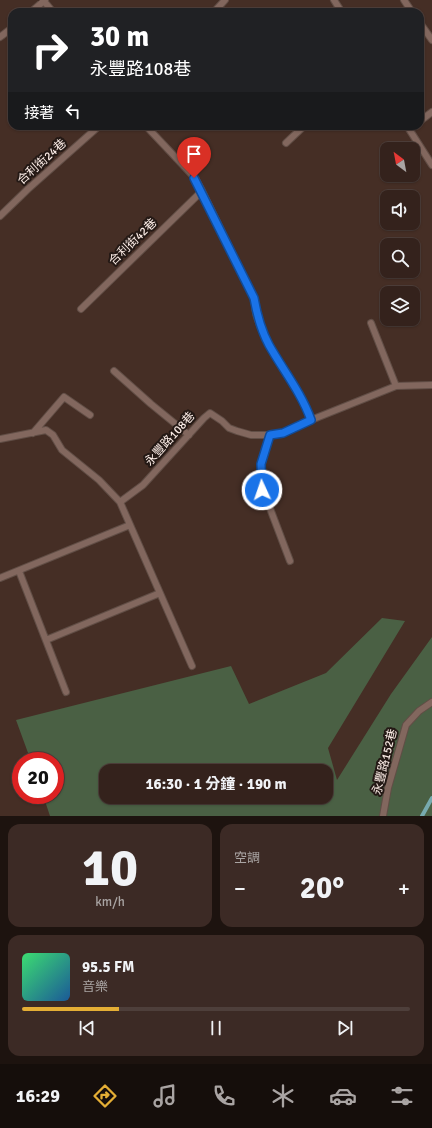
<!DOCTYPE html>
<html lang="zh-TW">
<meta charset="utf-8">
<style>
:root{--surface:#34221c;--page:#3c2a25;--text:#f1f3f6;--muted:#a9a4a3;--line:#4e3f3b;--accent:#e4ae35}
body{margin:0;font-family:Signika,"Noto Sans TC",sans-serif;background:var(--page);color:var(--text);height:100vh;display:flex;flex-direction:column;font-size:15px;white-space:nowrap}
*{box-sizing:border-box;margin:0}
p{font-size:13px;color:var(--muted)}
.icon{flex:none;width:22px;height:22px;fill:none;stroke:currentColor;stroke-width:2;stroke-linecap:round;stroke-linejoin:round}
.map{position:relative;height:816px;overflow:hidden}
.panel{display:flex;flex-direction:column;gap:8px;padding:8px;background:#1d130f;flex:1}
.panel>*{flex:none}
.guide{position:absolute;left:8px;top:8px;width:416px;height:122px;border-radius:12px;box-shadow:0 1px 3px #0004,0 0 0 1px var(--line);background:#202124;color:#fff;overflow:hidden}
.needle{width:26px;rotate:328deg}
.tools{position:absolute;left:380px;top:142px;display:grid;gap:8px}
.tools a{display:grid;place-items:center;width:40px;height:40px;border-radius:8px;background:var(--surface);box-shadow:0 1px 3px #0004,0 0 0 1px var(--line);font-size:20px}
.speed{position:absolute;left:12px;top:752px;display:flex;gap:8px;font-size:20px;font-weight:700;text-align:center}
.speed>*{display:grid;place-content:center;width:52px;height:52px;border-radius:50%;background:var(--surface);box-shadow:0 1px 3px #0004,0 0 0 1px var(--line);line-height:1}
.speed .limit{border:6px solid #d22;background:#fff;color:#111}
.pin{position:absolute;display:grid;place-items:center;width:34px;height:34px;color:#fff;margin:-41px -17px;border-radius:50% 50% 50% 0;rotate:-45deg;box-shadow:0 0 4px #0007}
.pin .icon{rotate:45deg}
.me{position:absolute;width:44px;margin:-22px;rotate:357deg;stroke-linejoin:round;filter:drop-shadow(0 0 3px #0008)}
.turn{display:flex;align-items:center;gap:14px;height:84px;padding:0 16px;font-size:18px}
.turn .icon{width:52px;height:52px;stroke-width:2.5}
.turn b{display:block;font-size:28px;line-height:34px}
.then{display:flex;align-items:center;height:38px;padding:0 16px;background:#0003;gap:8px;font-size:15px}
.big{font-size:30px;font-weight:700;line-height:1.1}
.panel .tile{flex:1;display:flex;flex-direction:column;justify-content:center;gap:6px;min-width:0;padding:0 14px;border-radius:12px;background:var(--page)}
.panel .dial{align-items:center;gap:0}
.dial b{font-size:52px;line-height:1}
.song{display:flex;align-items:center;gap:12px}
.cover{width:48px;height:48px;border-radius:6px;background:linear-gradient(135deg,hsl(140 70% 55%),hsl(210 70% 35%))}
.played{height:4px;border-radius:2px;background:linear-gradient(90deg,var(--accent) 25%,var(--line) 25%)}
.keys{display:flex;justify-content:space-around;direction:ltr}
.heat{display:flex;justify-content:space-between;align-items:center;font-size:22px;direction:ltr}
.panel .tiles{flex:1;display:grid;gap:8px;grid-template-columns:1fr 1fr}
.tile:last-child{grid-column:span 2}
.trip{position:absolute;left:99px;top:764px;width:234px;height:40px;border-radius:12px;background:var(--surface);box-shadow:0 1px 3px #0004,0 0 0 1px var(--line);font-weight:700;line-height:40px;text-align:center}
.dock{display:flex;height:64px;justify-content:space-around;align-items:center;background:#150e0b;color:var(--muted)}
.dock .icon{width:28px;height:28px}
.dock .current{color:var(--accent)}
.dock b{font-size:18px;color:var(--text)}
.map>svg:first-child{display:block}
</style>
<div class="map">
<svg width="432" height="816" viewBox="0 0 432 816">
<rect width="100%" height="100%" fill="#452e25"/>
<path fill="#4a6044" fill-rule="evenodd" d="M382 618 405 621 328 748 337 780 391 694 432 637V816H50L43 795H55V761H31L16 720 231 666 249 704 326 673ZM106 771H326V797H106Z"/>
<g fill="none" stroke-linecap="round" stroke-linejoin="round">
<path stroke="#77aaaf" stroke-width="4" d="M422 816 432 798"/>
<g stroke="#614e46" stroke-width="8">
<path id="service" d="M43 0 53 12
M334 0 341 11
M404 0 412 12
M31 12 45 0
M214 12 225 0
M420 23 432 40
M0 37 12 28
M420 121 432 112
M146 126 195 178 202 191 254 298C255 304 255 311 257 317 269 354 297 383 311 420
M413 126 409 129 432 165
M286 143 304 126
M0 216 28 189 99 126
M81 309 202 191
M371 323 396 386
M114 371 151 404 189 435
M33 433 64 397 90 415
M270 435 261 464 263 490 290 561
M0 439 46 430 53 435 62 450 99 480 120 502
M19 571 66 692
M0 578 130 525
M46 640 160 593
M192 666 120 502 143 485 204 418 210 413 222 421 229 428 237 431 251 435H270L283 433 311 420 396 386 432 385
M383 816 388 788 406 725 419 711 432 702"/>
</g>
<use href="#service" stroke="#82675e" stroke-width="6"/>
</g>
<g fill="none" stroke-linecap="round" stroke-linejoin="round">
<g stroke="#114b97" stroke-width="10">
<path id="route" d="M194 178 254 298C257 315 261 330 269 345 283 370 301 392 311 420L283 433 270 435 261 464 262 490"/>
</g>
<use href="#route" stroke="#1a73e8" stroke-width="7"/>
</g>
<g text-anchor="middle" dominant-baseline="central" stroke-width="4" stroke-linejoin="round" paint-order="stroke">
<g font-size="12" fill="#fbece6" stroke="#241915">
<text transform="translate(42 162) rotate(-42)">合利街24巷</text>
<text transform="translate(133 242) rotate(-44)">合利街42巷</text>
<text transform="translate(170 439) rotate(-48)">永豐路108巷</text>
<text transform="translate(385 762) rotate(-76)">永豐路152巷</text>
</g>
</g>
</svg>
<div class="tools">
<a><svg class="needle" viewBox="-14 -14 28 28"><path d="M0-13l5 13h-10z" fill="#e53935"/><path d="M0 13l5-13h-10z" fill="#a9a4a3"/></svg></a>
<a><svg class="icon" aria-label="sound" viewBox="0 0 24 24"><path d="M4 9h4l5-4v14l-5-4H4zM17 9q2 3 0 6"/></svg></a>
<a><svg class="icon" aria-label="search" viewBox="0 0 24 24"><circle cx="10" cy="10" r="6"/><path d="M15 15l6 6"/></svg></a>
<a><svg class="icon" aria-label="layers" viewBox="0 0 24 24"><path d="M12 4l9 5-9 5-9-5zM3 14l9 5 9-5"/></svg></a>
</div>
<div class="speed"><div class="limit">20</div></div>
<div class="pin" style="left:194px;top:178px;background:#d93025"><svg class="icon" aria-label="arrive" viewBox="0 0 24 24"><path d="M6 21V4h12l-3 4 3 4H6"/></svg></div>
<svg class="me" style="left:262px;top:490px" viewBox="-20 -20 40 40"><circle r="17" fill="#1a73e8" stroke="#fff" stroke-width="3"/><path d="M0-11L8 9 0 5-8 9z" fill="#fff"/></svg>
<div class="trip">16:30 · 1 分鐘 · 190 m</div>
<div class="guide">
<div class="turn"><svg class="icon" aria-label="right" viewBox="0 0 24 24"><path d="M7 20v-9h11M14 6l5 5-5 5"/></svg><div><b>30 m</b>永豐路108巷</div></div>
<div class="then">接著<svg class="icon" aria-label="left" viewBox="0 0 24 24"><path d="M17 20v-9H6M10 6l-5 5 5 5"/></svg></div>
</div>
</div>
<section class="panel">
<div class="tiles">
<div class="tile dial"><b>10</b><p>km/h</p></div>
<div class="tile"><p>空調</p>
<div class="heat"><a>−</a><b class="big">20°</b><a>+</a></div>
</div>
<div class="tile">
<div class="song"><i class="cover"></i><div><b>95.5 FM</b><p>音樂</p></div></div>
<div class="played"></div>
<div class="keys"><svg class="icon" aria-label="previous" viewBox="0 0 24 24"><path d="M18 5L8 12l10 7zM5 5v14"/></svg><svg class="icon" aria-label="pause" viewBox="0 0 24 24"><path d="M8 5v14M16 5v14"/></svg><svg class="icon" aria-label="next" viewBox="0 0 24 24"><path d="M6 5l10 7-10 7zM19 5v14"/></svg></div>
</div>
</div>
</section>
<nav class="dock">
<b>16:29</b>
<svg class="icon current" aria-label="directions" viewBox="0 0 24 24"><path d="M12 3l9 9-9 9-9-9zM9 14v-3h6M13 9l2 2-2 2"/></svg>
<svg class="icon" aria-label="music" viewBox="0 0 24 24"><path d="M9 18V5l10-2v13"/><circle cx="6" cy="18" r="3"/><circle cx="16" cy="16" r="3"/></svg>
<svg class="icon" aria-label="phone" viewBox="0 0 24 24"><path d="M5 4h4l2 5-3 2q2 4 5 5l2-3 5 2v4C11 20 4 13 5 4z"/></svg>
<svg class="icon" aria-label="climate" viewBox="0 0 24 24"><path d="M12 3v18M4 7l16 10M4 17L20 7"/></svg>
<svg class="icon" aria-label="car" viewBox="0 0 24 24"><path d="M5 17H2v-5l4-1 3-4h7l3 4 3 1v5h-3M9 17h6M6 11h13"/><circle cx="7" cy="17" r="2"/><circle cx="17" cy="17" r="2"/></svg>
<svg class="icon" aria-label="filters" viewBox="0 0 24 24"><path d="M4 7h16M4 17h16"/><circle cx="9" cy="7" r="2"/><circle cx="15" cy="17" r="2"/></svg>
</nav>
